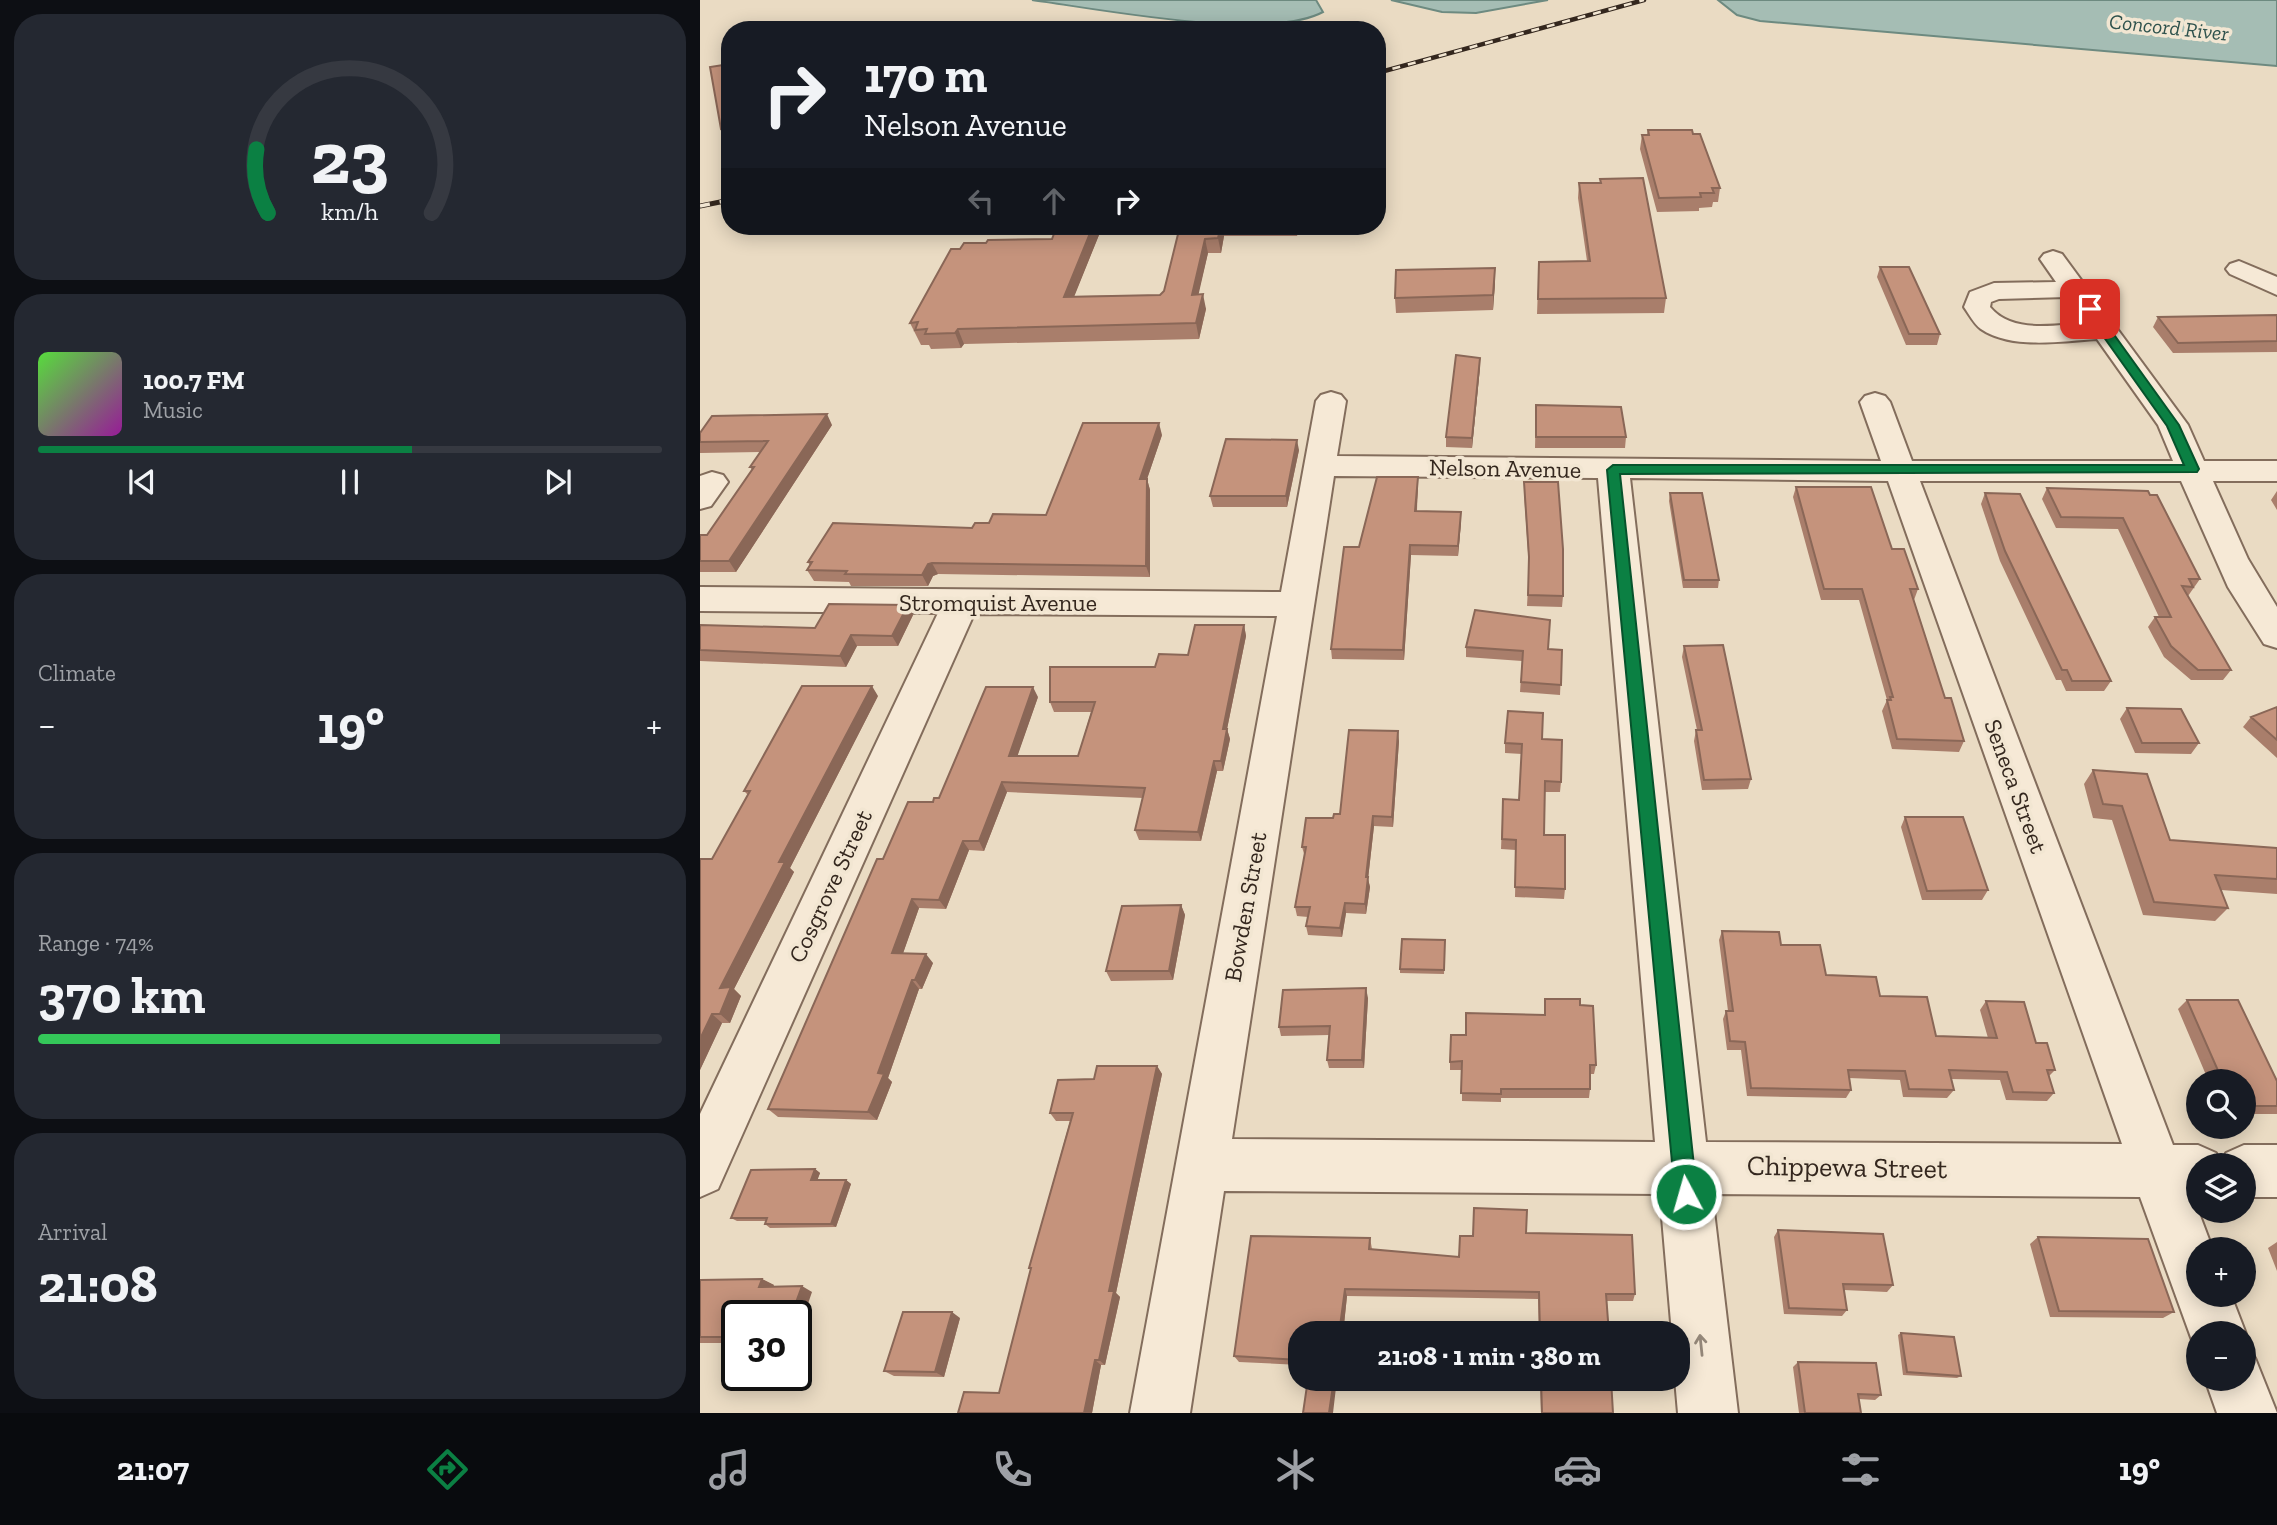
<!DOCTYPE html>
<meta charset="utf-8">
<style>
:root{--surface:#171b24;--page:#242831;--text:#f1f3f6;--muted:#9ea1a6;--line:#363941;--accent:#0b8043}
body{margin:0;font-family:"Zilla Slab",serif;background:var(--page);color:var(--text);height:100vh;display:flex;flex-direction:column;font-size:26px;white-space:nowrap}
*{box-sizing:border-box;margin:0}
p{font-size:23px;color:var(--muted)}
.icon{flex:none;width:38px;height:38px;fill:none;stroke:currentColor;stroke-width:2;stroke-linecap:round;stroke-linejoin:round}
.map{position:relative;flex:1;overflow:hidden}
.side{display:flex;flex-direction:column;gap:14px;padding:14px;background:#0d0f14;width:700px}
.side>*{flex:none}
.top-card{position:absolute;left:21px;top:21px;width:665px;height:214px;border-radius:28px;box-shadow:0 4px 18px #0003;background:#171b24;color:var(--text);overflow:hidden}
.tools{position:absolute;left:1486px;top:1069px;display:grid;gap:14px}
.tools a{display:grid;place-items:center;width:70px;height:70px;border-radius:50%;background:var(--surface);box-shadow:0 4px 18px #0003;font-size:35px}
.speed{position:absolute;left:21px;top:1300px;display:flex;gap:14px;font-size:35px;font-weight:700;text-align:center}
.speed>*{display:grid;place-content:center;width:91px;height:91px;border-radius:50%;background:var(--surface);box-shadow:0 4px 18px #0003;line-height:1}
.speed .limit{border:4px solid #111;border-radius:10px;background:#fff;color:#111}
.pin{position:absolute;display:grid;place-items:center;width:60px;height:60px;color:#fff;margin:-30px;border-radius:14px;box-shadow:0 4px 10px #0006}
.me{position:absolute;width:77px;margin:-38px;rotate:354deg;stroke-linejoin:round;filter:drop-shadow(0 0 5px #0008)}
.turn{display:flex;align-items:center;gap:24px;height:147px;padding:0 28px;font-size:32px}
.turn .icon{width:91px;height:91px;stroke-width:2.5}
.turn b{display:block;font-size:49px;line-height:60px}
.lanes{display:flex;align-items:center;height:66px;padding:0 28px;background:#0003;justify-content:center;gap:35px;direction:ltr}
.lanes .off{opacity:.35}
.big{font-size:52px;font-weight:700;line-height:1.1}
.side .widget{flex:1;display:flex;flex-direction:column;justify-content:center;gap:10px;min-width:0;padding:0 24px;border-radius:28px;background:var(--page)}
.side .dial{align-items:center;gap:0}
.dial svg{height:182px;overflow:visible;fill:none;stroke:var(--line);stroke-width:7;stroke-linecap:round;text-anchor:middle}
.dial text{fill:var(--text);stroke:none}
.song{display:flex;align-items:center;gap:21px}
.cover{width:84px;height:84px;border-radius:10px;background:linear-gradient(135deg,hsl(110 70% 55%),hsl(300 70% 35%))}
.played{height:7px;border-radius:4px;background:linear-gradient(90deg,var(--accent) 60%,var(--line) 60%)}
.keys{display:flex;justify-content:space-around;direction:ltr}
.heat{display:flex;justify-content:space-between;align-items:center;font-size:38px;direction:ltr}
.charge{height:10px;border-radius:5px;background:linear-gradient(90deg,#34c759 74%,var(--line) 0)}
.trip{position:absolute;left:588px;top:1321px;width:402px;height:70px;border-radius:28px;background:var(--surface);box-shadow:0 4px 18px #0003;font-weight:700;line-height:70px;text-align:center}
.tabs{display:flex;height:112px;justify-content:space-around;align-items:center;background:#090b0e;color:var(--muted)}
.tabs .icon{width:49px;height:49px}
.tabs .active{color:var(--accent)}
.tabs b{font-size:32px;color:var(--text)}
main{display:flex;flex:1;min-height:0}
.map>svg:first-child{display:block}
</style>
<main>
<section class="side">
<div class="widget dial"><svg viewBox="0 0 100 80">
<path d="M14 69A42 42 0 1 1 86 69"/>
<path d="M14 69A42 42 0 0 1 9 41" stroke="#0b8043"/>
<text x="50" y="56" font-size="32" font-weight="700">23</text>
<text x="50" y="72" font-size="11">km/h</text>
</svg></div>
<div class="widget">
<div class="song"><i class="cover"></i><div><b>100.7 FM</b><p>Music</p></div></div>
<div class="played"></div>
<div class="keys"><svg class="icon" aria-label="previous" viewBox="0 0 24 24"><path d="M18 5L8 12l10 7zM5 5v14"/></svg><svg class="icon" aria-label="pause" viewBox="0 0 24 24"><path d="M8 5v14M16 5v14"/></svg><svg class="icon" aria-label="next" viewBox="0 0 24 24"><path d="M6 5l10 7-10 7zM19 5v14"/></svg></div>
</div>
<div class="widget"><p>Climate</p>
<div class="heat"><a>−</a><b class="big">19°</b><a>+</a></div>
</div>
<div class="widget"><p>Range · 74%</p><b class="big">370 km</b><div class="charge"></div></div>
<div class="widget"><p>Arrival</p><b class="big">21:08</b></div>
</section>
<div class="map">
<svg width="1577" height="1413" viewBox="0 0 1577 1413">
<rect width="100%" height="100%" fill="#eadbc3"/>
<path fill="#a5bdb4" stroke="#6d8a80" stroke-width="2" d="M332 0H616L623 12C567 42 399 9 332 0Z
M691 0H848L776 13 742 12Z
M1018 0H1577V66L1060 21 1037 15Z"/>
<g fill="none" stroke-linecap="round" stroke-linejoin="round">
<g stroke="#836d5c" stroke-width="4">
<path id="minor" d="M1353 251 1362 254 1488 425 1504 461H1577V481H1513L1548 559 1577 607V648L1564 644 1528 587 1481 481H1220L1473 1145H1498L1516 1153 1521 1164 1526 1153 1544 1145H1577V1197H1544V1166H1498V1197H1493L1513 1250H1498V1295H1531L1546 1334 1544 1339V1334H1498L1497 1354 1440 1197 1012 1194 1038 1413H978L975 1379H978V1334H972L960 1194 524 1191 490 1413H430L577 616 274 614 18 1189 0 1197V1114L238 613 0 611V587L581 592 616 401 621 395 631 392 641 395 646 401 637 456 1181 461 1160 402 1165 396 1175 393 1185 396 1190 402 1212 461H1473L1458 425 1397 339C1362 341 1312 350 1281 329 1274 324 1269 314 1264 307L1270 292 1294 283 1356 282 1340 259 1344 254ZM1367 297 1386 323C1355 325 1312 334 1290 307L1291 302 1299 299ZM634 476 898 478 955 1142 532 1139ZM930 478 1188 481 1422 1144 1006 1142Z
M1539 261 1577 277V295L1530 274 1526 269 1530 264Z
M12 472 23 475 28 482 11 506 0 509V476Z
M1544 1354 1555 1358 1577 1413H1517L1505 1379H1544Z"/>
</g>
<use href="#minor" fill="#f6e9d6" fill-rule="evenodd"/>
<g stroke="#34271e" stroke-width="4.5">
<path id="rail-far1" d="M677 73 944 0"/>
</g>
<g stroke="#34271e" stroke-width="5">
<path id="rail" d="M0 206 30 200"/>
</g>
<use href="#rail-far1" stroke="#f2e6d2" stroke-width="2.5" stroke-dasharray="8" stroke-linecap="butt"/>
<use href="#rail" stroke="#f2e6d2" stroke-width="3.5" stroke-dasharray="10" stroke-linecap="butt"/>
</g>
<path fill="#a97e6b" d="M948 130 1020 188 1018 202H1013L1012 207 999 208V211L957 212 940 149 942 135H947Z
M900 179 966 298 964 313 837 314 839 262 887 261 878 198 879 183H900Z
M357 226H400L401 230 374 296 460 295 464 291 480 226H633L632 232 598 233 597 236H524L521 253H508L498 294 506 309 499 339 264 344 261 348 231 349 229 345H221L210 323 260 249 286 243 352 239Z
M1180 267 1240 334 1237 345H1206L1177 277Z
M795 283 793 310 696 313 695 298Z
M1577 315V352L1473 353 1453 327 1458 317Z
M780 367 772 448 746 447V437Z
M836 405 926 437 925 448H835Z
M132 425 36 572H0V535H7L52 470 50 467 60 452 0 453V433Z
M462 435 447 479 450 490V577L238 574 233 576 228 586H151L149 582 114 581 107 570 110 566 108 562 272 528 289 523 346 515Z
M599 450 587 507H513L510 496Z
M718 477 717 511 761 512V522L758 556 711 555 704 660 632 659 631 649 659 547Z
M824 482 863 596 862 607 827 606 829 568 824 493Z
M1096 487 1192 549 1218 589 1214 600 1245 698 1264 741 1259 752 1192 749 1182 711 1187 700 1159 600H1121L1093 497Z
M1347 488 1448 491 1500 579 1488 596 1531 670 1523 680H1491L1464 657 1448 627 1455 617H1459L1418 529 1356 528 1342 499Z
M1577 491V510L1571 500Z
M970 493 1019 580 1018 588H983L969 501Z
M1285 493 1411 681 1404 691H1366L1361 680H1356L1300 561 1281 504Z
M213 615 198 646H157L146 667 0 661V625L115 628Z
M544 625 546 636 527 729 530 739 523 771H517L501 841 439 840 435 830 443 798 307 792 284 851 269 850 246 909 219 908 203 953 233 963 222 989H219L188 1078 192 1082 177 1120 78 1117 68 1109 183 859 233 802 239 798 338 697 317 756H378L391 712H354L350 702 455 667 488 655Z
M984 646 1051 779 1048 789 1002 790 994 741 996 730H997L982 657Z
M766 647 862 650 860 695 820 692 822 661 766 657Z
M178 696 90 868 94 872 34 989 41 996 30 1023H22L0 1070 12 859 48 795 44 791Z
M1577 707V758L1543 727 1551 717Z
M1427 708 1499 743 1491 754 1435 753 1420 719Z
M842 739 861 782 860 792H844V835L865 889 864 899 815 897 816 850 801 849 803 799 819 800 822 754 805 753V743Z
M699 741 693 827 674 826 668 879 670 887 666 914 646 913 642 937 608 935 606 926 608 917 597 916 595 907 605 857 602 847 633 818 640 814Z
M1393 770 1470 840 1577 848V894L1521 890 1528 908 1515 921 1443 915 1412 820 1393 818 1384 784Z
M1205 817 1288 890 1282 900H1222L1201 827Z
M481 905 485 915 473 980 411 981 406 971Z
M1022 931 1081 945 1126 975 1180 996 1236 1036 1288 1038 1280 1010 1286 1001 1336 1043 1355 1070 1349 1076 1354 1093 1347 1101 1306 1100 1300 1080 1251 1079 1254 1090 1247 1098 1203 1097 1200 1080 1149 1078 1151 1090 1146 1098 1047 1096 1041 1050H1027L1023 1019 1026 1011H1028L1019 940Z
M745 944 744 974 700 973V969Z
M668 998 664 1068H629L627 1060 629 1035 581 1036 579 1027Z
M845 999 880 1005 896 1065 894 1074H890V1089L889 1098H801V1102L762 1101V1070H750V1062L766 1035 844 1015Z
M1487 1000 1577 1081V1114H1544V1082H1509L1478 1009Z
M457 1066 462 1074 416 1293 420 1297 405 1365H401L392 1413 299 1393 331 1270 329 1268 370 1121H356L350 1113 394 1079Z
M115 1169 120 1173 117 1180H146L151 1184 136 1227 70 1228 65 1224V1221H37L31 1218Z
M1078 1230 1193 1285 1187 1292 1144 1290 1147 1310 1142 1316 1084 1314 1074 1237Z
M826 1233 935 1294 933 1301H907L909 1334H839L838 1299 647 1296 643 1334H600V1365L539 1362 534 1356 670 1238 672 1249 759 1257 773 1236Z
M1338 1237 1474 1312 1463 1318 1350 1317 1330 1244Z
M1577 1242V1271L1568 1248Z
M62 1279 74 1285 73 1286 112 1292 37 1316V1343H0V1280Z
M260 1318 244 1377 194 1376 184 1371Z
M1201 1333 1261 1376 1257 1378 1203 1375 1198 1335Z
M1098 1362 1181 1395 1175 1400 1159 1399 1161 1413H1099L1093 1367Z
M840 1379H911L913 1413H841Z"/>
<path fill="#8a6757" d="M30 127V141L28 142 21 129Z
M393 226H400L401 230 368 312 364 297Z
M521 226H522L524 236 521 253 518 238Z
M505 239 508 253 495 310 492 295Z
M795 268V283L793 310V295Z
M503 294 506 309 499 339 496 323Z
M258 329 264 344 261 348 255 333Z
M780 358V367L772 448V438Z
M127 414 132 425 36 572 29 561Z
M459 423 462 435 447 479 450 490V577L446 566 440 479Z
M597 440 599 450 587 507 586 496Z
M718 477V487L716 521 715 511Z
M761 512V522L758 556V546Z
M710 545 711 555 704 660 703 650Z
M232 563 238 574 233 576 228 586 222 575 228 564Z
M208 605 213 615 198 646 192 636Z
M544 625 546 636 527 729 530 739 523 771 521 761 523 729Z
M151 635 157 646 146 667 140 656Z
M172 686 178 696 90 868 94 872 34 989 41 996 30 1023 20 1014V988L79 862Z
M333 687 338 697 314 766 309 756Z
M698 731 699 741 693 827 692 817Z
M514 761 517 771 501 841 498 832Z
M302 782 307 792 284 851 279 841Z
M673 816 674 826 668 879 670 887 666 914 665 904 666 877Z
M263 841 269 850 246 909 239 900Z
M212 899 219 908 200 962 192 953Z
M645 903 646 913 642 937 640 928Z
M481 905 485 915 473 980 469 971Z
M226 954 233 963 222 989 215 980Z
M212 980 219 989 188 1078 192 1082 177 1120 168 1112 178 1073Z
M666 988 668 998 664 1068 662 1060Z
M12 1014 22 1023 0 1070V1039Z
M457 1066 462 1074 416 1293 420 1297 405 1365 399 1360 409 1291Z
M115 1169 120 1173 116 1184 111 1180Z
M146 1180 151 1184 136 1227 131 1224Z
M62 1279 74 1285 70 1293 59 1287Z
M102 1286 112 1292 96 1339V1316H91Z
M645 1289 647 1296 643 1334H639Z
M252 1312 260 1318 244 1377 235 1372Z
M395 1360 401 1365 392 1413H384Z
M634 1379H637L633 1413H629Z"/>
<path fill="#c5937c" stroke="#8a6757" stroke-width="2" d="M30 64V127L21 129 10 67Z
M948 130H992L993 134H1000L1020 188H1012L1014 193H1000L1001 197 959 198 942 135H949Z
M943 178 966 298 838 299 839 262 890 261 879 183H901L900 179Z
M357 226H393L364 297 460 295 464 291 480 226H521L518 238 505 239 492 295 503 294 496 323 258 329 255 333 225 334 227 329 215 330 218 322 210 323 251 249H260L264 243H286L288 240 352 239Z
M1180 267H1209L1240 334H1209Z
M795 268 793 295 695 298 696 270Z
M1577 315V341L1478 343 1458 317Z
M756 355 780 358 772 438 746 437Z
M836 405 921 407 926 437H836Z
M127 414 29 561H0V535H7L54 467H50L68 441 0 442V433L12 416Z
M383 423H459L440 479H447L446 566 232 563 228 564 222 575 145 574 147 571 107 570 112 562H108L133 523 272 528 275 523H289L293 514 346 515Z
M526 439 597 440 586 496H510Z
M677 477H718L715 511 761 512 758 546 710 545 703 650 631 649 644 547H659Z
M824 482H858L863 549V596L828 595 829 557Z
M1096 487H1171L1192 549H1204L1218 589H1210L1245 698H1251L1264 741 1197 739 1187 700H1191L1190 697H1193L1162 589H1124Z
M1347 488 1448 491 1450 495H1457L1500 579H1489L1493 587 1482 586 1531 670H1498L1471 646 1455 617H1471L1423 518 1361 517Z
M970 493H1002L1019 580H984Z
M1285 493 1320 494 1411 681H1372L1367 670H1362L1305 551Z
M129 604 208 605 192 636 151 635 140 656 0 650V625L115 628Z
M775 610 850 620 848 649 862 650 861 685 821 682 823 651 766 647Z
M495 625H544L523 729H527L521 761H514L498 832 435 830 445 788 302 782 279 841H263L239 900 212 899 192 953 226 954 215 980H212L178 1073 184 1074 168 1112 68 1109 177 859H183L208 802H233L234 798H239L286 687H333L309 756H378L395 702H350V667H455L459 654 488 655Z
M1023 645 1051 779 1004 780 996 730H1002L984 646Z
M102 686H172L79 862H85L20 988 31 987 20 1014H12L0 1039V859H12L50 791H44Z
M1577 707V740L1551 717Z
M1427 708 1481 709 1499 743H1442Z
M808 711 843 713 842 739 862 740 861 782 845 781 844 835H865V889L815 887 816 840 802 839 803 799 819 800 822 744 805 743Z
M649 730 698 731 692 817 673 816 666 877H668L665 904 645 903 640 928 606 926 610 907H595L606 847H602L606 818H633L634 814H640Z
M1393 770 1447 774 1470 840 1577 848V879L1515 875 1528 908 1454 902 1422 806 1403 804Z
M1205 817H1263L1288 890 1227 891Z
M481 905 469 971H406L422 906Z
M1022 931 1079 932 1081 945H1120L1126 975 1176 977 1180 996 1227 997 1236 1036 1297 1038 1286 1001 1324 1002 1336 1043H1347L1355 1070H1347L1354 1093 1313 1092 1307 1072 1249 1070 1254 1090 1209 1089 1205 1071 1148 1070 1151 1090 1051 1088 1045 1042 1030 1041 1026 1011H1033Z
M702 939 745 940 744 970 700 969Z
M666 988 662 1060H627L630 1026 579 1027 583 990Z
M845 999H880V1005L893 1006 896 1065H890V1089H801V1094L761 1093 762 1061 750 1062 751 1035H766V1013L845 1015Z
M1487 1000H1538L1577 1081V1106H1544V1082H1523Z
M397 1066H457L409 1291H414L399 1360H395L384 1413H258L264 1392 299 1393 331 1268H329L373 1113H350L358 1080 394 1079Z
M115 1169 111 1180H146L131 1224H65L67 1218H31L51 1170Z
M774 1208 827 1210 826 1233 932 1235 935 1294H906L909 1334H840L839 1292 645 1289 639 1334H600V1360L534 1356 551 1236 670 1238 669 1249 759 1257 760 1236H773Z
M1078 1230 1183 1234 1193 1285 1143 1284 1147 1310 1089 1308Z
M1338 1237 1448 1239 1474 1312 1359 1311Z
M62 1279 59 1287 102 1286 91 1316H37V1337H0V1280Z
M203 1312H252L235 1372 184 1371Z
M1201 1333 1254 1337 1261 1376 1207 1372Z
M1098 1362 1176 1363 1181 1395 1158 1394 1161 1413H1105Z
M608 1379H634L629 1413H603Z
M841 1379H911L913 1413H842Z"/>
<defs><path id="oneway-shaft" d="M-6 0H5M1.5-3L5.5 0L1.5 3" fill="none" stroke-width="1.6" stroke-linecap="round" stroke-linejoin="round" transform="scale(1.75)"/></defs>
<use stroke="#95887a" href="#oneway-shaft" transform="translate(1001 1345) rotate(-96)"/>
<path fill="#0b8043" stroke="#07532c" stroke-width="2" d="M1390 306 1394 307 1479 425 1499 469 1497 472 920 474 997 1194 994 1201 986 1204 978 1201 975 1194 907 470 913 465H1484L1467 426 1384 309Z"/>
<g text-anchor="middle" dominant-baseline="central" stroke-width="7" stroke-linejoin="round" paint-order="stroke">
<g font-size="21" font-style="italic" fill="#2f524d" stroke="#f2e6d2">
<text transform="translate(1469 27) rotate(6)">Concord River</text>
</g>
<g font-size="24" fill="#34271e" stroke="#f2e6d2">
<text transform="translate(805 468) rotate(1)">Nelson Avenue</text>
<text x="298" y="602">Stromquist Avenue</text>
<text transform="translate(1316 786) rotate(70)">Seneca Street</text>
<text transform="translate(130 886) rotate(-65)">Cosgrove Street</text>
<text transform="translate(545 907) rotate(-80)">Bowden Street</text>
</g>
<g font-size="28" fill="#34271e" stroke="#f2e6d2">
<text transform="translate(1147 1167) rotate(1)">Chippewa Street</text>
</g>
</g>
</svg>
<div class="tools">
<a><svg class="icon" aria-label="search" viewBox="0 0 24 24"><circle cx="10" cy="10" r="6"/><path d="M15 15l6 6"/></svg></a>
<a><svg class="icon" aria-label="layers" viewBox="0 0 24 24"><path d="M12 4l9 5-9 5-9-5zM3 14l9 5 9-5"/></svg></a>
<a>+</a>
<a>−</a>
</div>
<div class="speed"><div class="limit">30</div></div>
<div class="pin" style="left:1390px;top:309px;background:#d93025"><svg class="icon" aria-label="arrive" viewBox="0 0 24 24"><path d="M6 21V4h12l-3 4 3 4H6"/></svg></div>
<svg class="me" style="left:986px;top:1194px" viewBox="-20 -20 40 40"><circle r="17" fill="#0b8043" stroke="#fff" stroke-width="3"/><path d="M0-11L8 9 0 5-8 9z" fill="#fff"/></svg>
<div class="trip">21:08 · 1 min · 380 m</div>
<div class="top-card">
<div class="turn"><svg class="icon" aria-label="right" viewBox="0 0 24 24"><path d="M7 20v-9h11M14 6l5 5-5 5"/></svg><div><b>170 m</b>Nelson Avenue</div></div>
<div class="lanes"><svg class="icon off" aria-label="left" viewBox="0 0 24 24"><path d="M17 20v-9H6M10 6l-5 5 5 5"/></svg><svg class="icon off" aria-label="ahead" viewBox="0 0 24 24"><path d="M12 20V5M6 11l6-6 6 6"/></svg><svg class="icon" aria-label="right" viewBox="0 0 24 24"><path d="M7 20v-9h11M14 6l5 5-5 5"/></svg></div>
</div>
</div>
</main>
<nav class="tabs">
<b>21:07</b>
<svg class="icon active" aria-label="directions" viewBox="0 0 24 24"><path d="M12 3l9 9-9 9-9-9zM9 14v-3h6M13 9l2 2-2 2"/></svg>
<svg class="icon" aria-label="music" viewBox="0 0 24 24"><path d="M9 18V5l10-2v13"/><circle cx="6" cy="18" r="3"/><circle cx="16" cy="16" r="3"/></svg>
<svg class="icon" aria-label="phone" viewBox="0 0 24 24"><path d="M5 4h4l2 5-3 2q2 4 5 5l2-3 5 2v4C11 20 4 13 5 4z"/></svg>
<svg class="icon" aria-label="climate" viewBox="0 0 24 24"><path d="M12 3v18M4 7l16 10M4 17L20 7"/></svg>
<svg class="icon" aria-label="car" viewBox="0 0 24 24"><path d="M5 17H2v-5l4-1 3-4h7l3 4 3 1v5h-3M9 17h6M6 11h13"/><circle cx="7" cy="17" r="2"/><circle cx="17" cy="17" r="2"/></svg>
<svg class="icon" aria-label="filters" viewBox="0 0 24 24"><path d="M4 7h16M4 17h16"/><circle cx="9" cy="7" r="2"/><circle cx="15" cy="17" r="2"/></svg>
<b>19°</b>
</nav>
